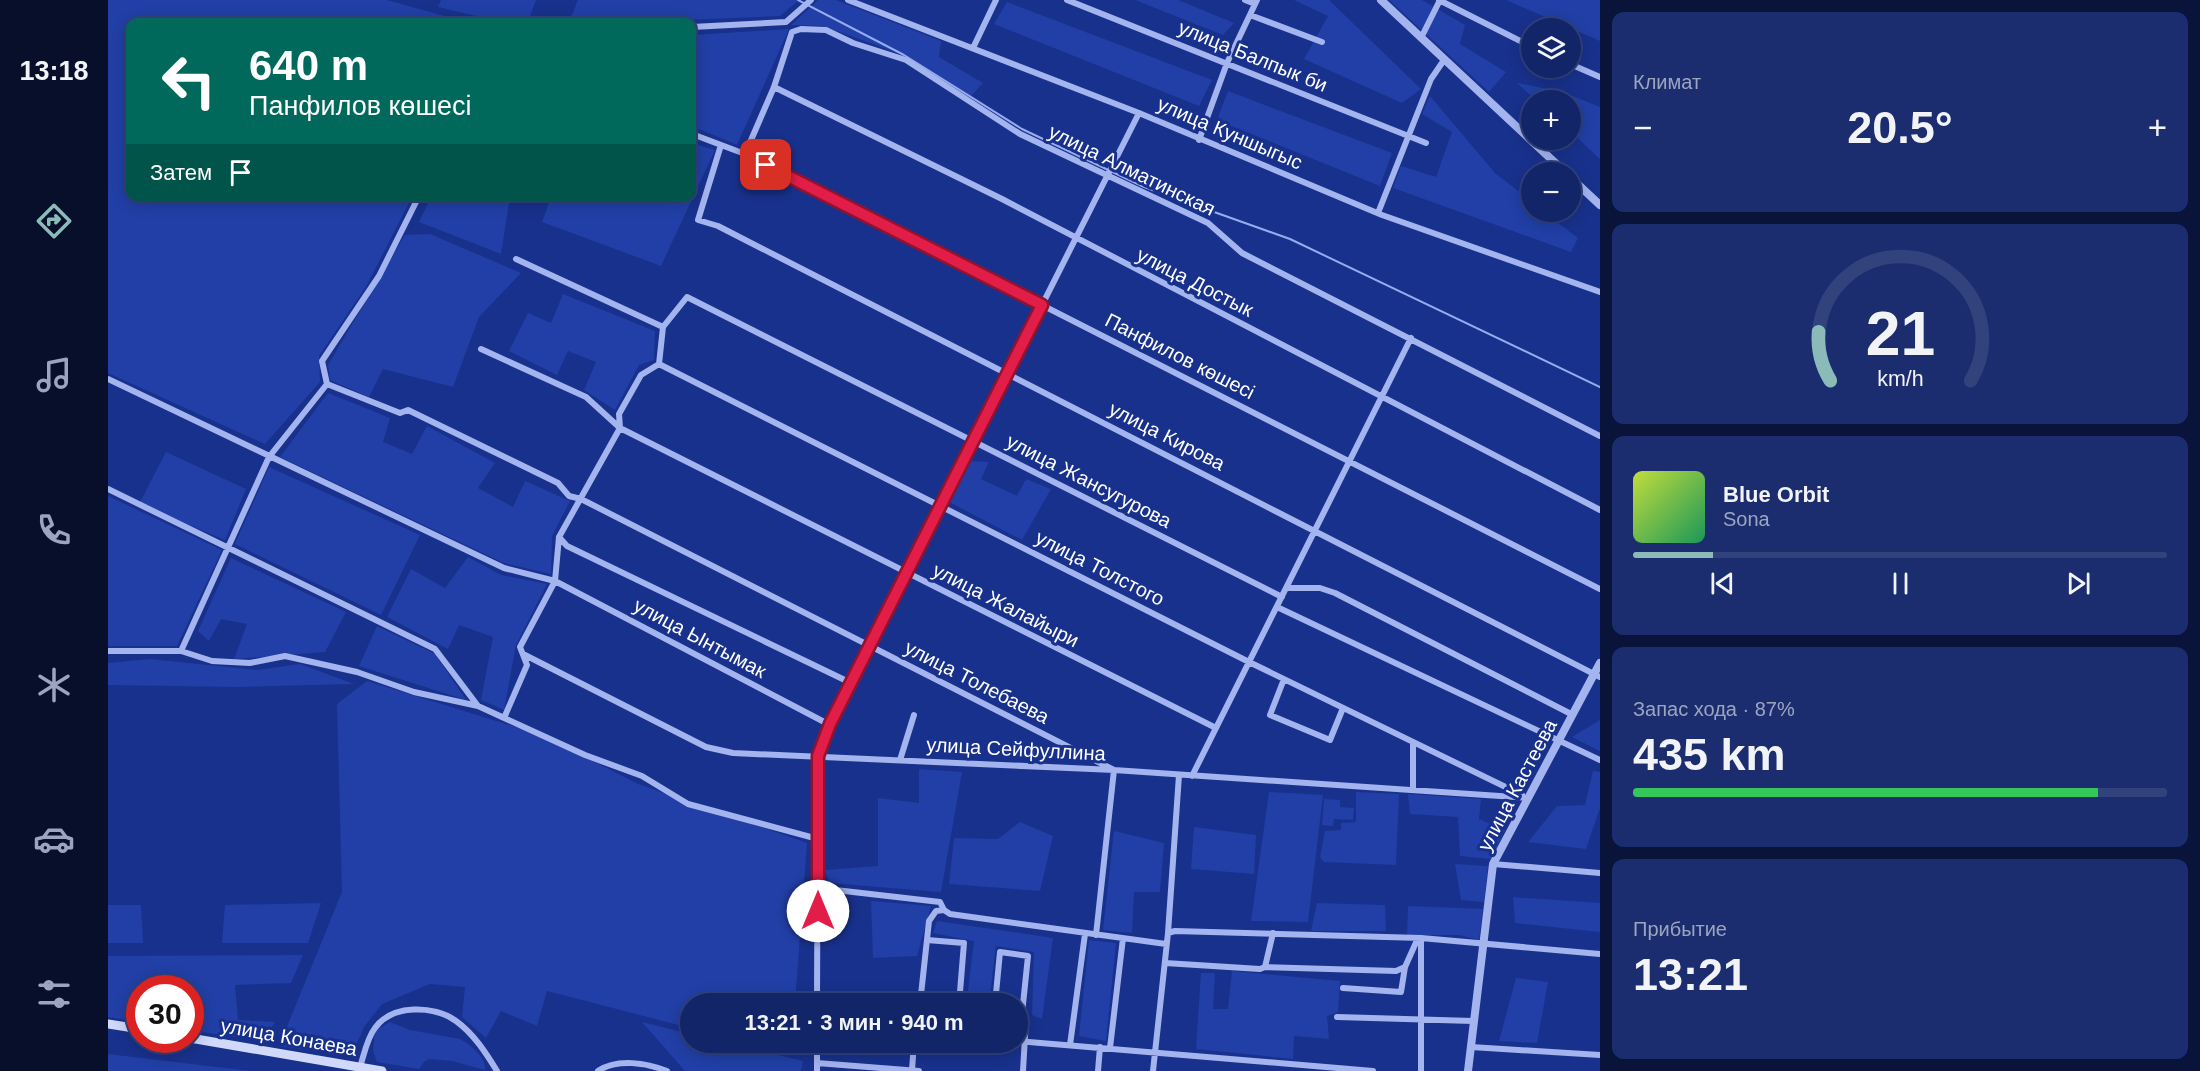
<!DOCTYPE html>
<html lang="ru">
<meta charset="utf-8">
<style>
:root{--surface:#122569;--page:#1b2d6f;--text:#f1f3f6;--muted:#9ca5c0;--line:#31427d;--accent:#8bbbb9}
body{margin:0;font-family:Arial,sans-serif;background:var(--page);color:var(--text);height:100vh;display:flex;flex-direction:column;font-size:22px;white-space:nowrap}
*{box-sizing:border-box;margin:0}
p{font-size:20px;color:var(--muted)}
.icon{flex:none;width:33px;height:33px;fill:none;stroke:currentColor;stroke-width:2;stroke-linecap:round;stroke-linejoin:round}
.map{position:relative;flex:1;overflow:hidden}
.panel{display:flex;flex-direction:column;gap:12px;padding:12px;background:#0a143a;width:600px}
.panel>*{flex:none}
.hud{position:absolute;left:18px;top:18px;width:570px;height:183px;border-radius:12px;box-shadow:0 3px 15px #0003,0 0 0 2px var(--line);background:#00695c;color:#fff;overflow:hidden}
.fabs{position:absolute;left:1413px;top:18px;display:grid;gap:12px}
.fabs a{display:grid;place-items:center;width:60px;height:60px;border-radius:50%;background:var(--surface);box-shadow:0 3px 15px #0003,0 0 0 2px var(--line);font-size:30px}
.speed{position:absolute;left:18px;top:975px;display:flex;gap:12px;font-size:30px;font-weight:700;text-align:center}
.speed>*{display:grid;place-content:center;width:78px;height:78px;border-radius:50%;background:var(--surface);box-shadow:0 3px 15px #0003,0 0 0 2px var(--line);line-height:1}
.speed .limit{border:9px solid #d22;background:#fff;color:#111}
.pin{position:absolute;display:grid;place-items:center;width:51px;height:51px;color:#fff;margin:-26px;border-radius:12px;box-shadow:0 3px 9px #0006}
.me{position:absolute;width:66px;margin:-33px;rotate:0deg;stroke-linejoin:round;filter:drop-shadow(0 0 4px #0008)}
.turn{display:flex;align-items:center;gap:21px;height:126px;padding:0 24px;font-size:27px}
.turn .icon{width:78px;height:78px;stroke-width:2.5}
.turn b{display:block;font-size:42px;line-height:51px}
.then{display:flex;align-items:center;height:57px;padding:0 24px;background:#0003;gap:12px;font-size:22px}
.big{font-size:45px;font-weight:600;line-height:1.1}
.panel .card{flex:1;display:flex;flex-direction:column;justify-content:center;gap:9px;min-width:0;padding:0 21px;border-radius:12px;background:var(--page)}
.panel .dial{align-items:center;gap:0}
.dial svg{height:156px;overflow:visible;fill:none;stroke:var(--line);stroke-width:7;stroke-linecap:round;text-anchor:middle}
.dial text{fill:var(--text);stroke:none}
.song{display:flex;align-items:center;gap:18px}
.cover{width:72px;height:72px;border-radius:9px;background:linear-gradient(135deg,hsl(70 70% 55%),hsl(150 70% 35%))}
.played{height:6px;border-radius:3px;background:linear-gradient(90deg,var(--accent) 15%,var(--line) 15%)}
.keys{display:flex;justify-content:space-around;direction:ltr}
.heat{display:flex;justify-content:space-between;align-items:center;font-size:33px;direction:ltr}
.charge{height:9px;border-radius:4px;background:linear-gradient(90deg,#34c759 87%,var(--line) 0)}
.trip{position:absolute;left:572px;top:993px;width:348px;height:60px;border-radius:30px;background:var(--surface);box-shadow:0 3px 15px #0003,0 0 0 2px var(--line);font-weight:600;line-height:60px;text-align:center}
main{display:flex;flex:1;min-height:0}
.menu{display:flex;flex-direction:column;width:108px;justify-content:space-around;align-items:center;background:#070f2a;color:var(--muted)}
.menu .icon{width:42px;height:42px}
.menu .current{color:var(--accent)}
.menu b{font-size:27px;color:var(--text)}
.map>svg:first-child{display:block}
</style>
<main>
<nav class="menu">
<b>13:18</b>
<svg class="icon current" aria-label="directions" viewBox="0 0 24 24"><path d="M12 3l9 9-9 9-9-9zM9 14v-3h6M13 9l2 2-2 2"/></svg>
<svg class="icon" aria-label="music" viewBox="0 0 24 24"><path d="M9 18V5l10-2v13"/><circle cx="6" cy="18" r="3"/><circle cx="16" cy="16" r="3"/></svg>
<svg class="icon" aria-label="phone" viewBox="0 0 24 24"><path d="M5 4h4l2 5-3 2q2 4 5 5l2-3 5 2v4C11 20 4 13 5 4z"/></svg>
<svg class="icon" aria-label="climate" viewBox="0 0 24 24"><path d="M12 3v18M4 7l16 10M4 17L20 7"/></svg>
<svg class="icon" aria-label="car" viewBox="0 0 24 24"><path d="M5 17H2v-5l4-1 3-4h7l3 4 3 1v5h-3M9 17h6M6 11h13"/><circle cx="7" cy="17" r="2"/><circle cx="17" cy="17" r="2"/></svg>
<svg class="icon" aria-label="filters" viewBox="0 0 24 24"><path d="M4 7h16M4 17h16"/><circle cx="9" cy="7" r="2"/><circle cx="15" cy="17" r="2"/></svg>
</nav>
<div class="map">
<svg width="1492" height="1071" viewBox="0 0 1492 1071">
<rect width="100%" height="100%" fill="#18318c"/>
<path fill="#213fa6" d="M0 0H279L358 22H22V196L304 197 259 285 211 356 212 382 157 444 0 373Z
M333 0H428L420 22H393L330 7Z
M470 0H691L672 16 532 22H461Z
M710 0H728L833 41 831 57 875 83 863 96 801 57 715 26 683 25Z
M1027 0H1070L1126 23 1115 35Z
M1186 0H1221L1313 89 1294 103 1196 59 1220 16Z
M1281 0H1314L1357 25 1352 44 1398 72 1381 92Z
M1398 0H1492V41Z
M899 2 1104 80 1091 106 886 24Z
M681 29 629 145 584 126V35Z
M1409 83 1455 92 1492 107V159L1463 132 1462 100H1428Z
M1120 91 1284 153 1272 186 1109 120Z
M1322 96 1387 173 1423 201 1424 212H1436L1470 238 1463 252 1285 188 1293 166 1328 177 1344 132 1314 114Z
M584 143 607 150 553 266 434 222 443 197 584 196Z
M323 197H402L393 254 311 222Z
M322 234 413 273 371 317 345 387 275 369 261 397 222 380 220 365 297 235Z
M455 294 547 331 546 360 531 365 507 410 476 390 488 362 460 351 449 375 401 351 420 313 443 323Z
M220 393 282 418 275 442 304 454 319 426 387 463 370 488 405 507 417 481 462 501 444 536 443 574 396 563 172 457Z
M58 452 138 489 117 540 31 504Z
M860 461 881 462 873 479 909 496 918 479 943 489 914 540 841 502Z
M161 467 312 535 273 615 127 544Z
M0 496 114 550 69 646H0Z
M360 557 393 575 439 584 408 645 396 710 373 700 385 637 351 625 340 649 279 617 303 569 337 588Z
M123 558 238 612 217 652 126 659 139 624 113 619 101 641 90 631Z
M269 626 327 654 358 700 251 666Z
M42 659 149 670 192 664 246 684 130 687 0 685V663Z
M259 681 434 735 530 784 699 843 687 1003 582 1004V1028L439 991 429 1026 393 1011 378 1038 354 1017 357 987 322 984 274 1004 256 1027 243 1057 171 1046 234 892 229 704Z
M1492 720V751L1464 737Z
M811 769 854 772 833 892 721 883 717 870 770 866V798L811 803Z
M1485 771 1492 772V808L1478 849 1420 842 1449 806 1477 805Z
M1161 792 1215 795 1200 922 1143 921Z
M1248 792 1291 794 1288 865 1216 862 1212 857 1217 831 1233 830V823L1248 822Z
M1300 794 1373 799 1371 819 1397 830 1383 859 1352 856 1350 817 1302 814Z
M1216 799 1232 800V807L1246 808 1245 820 1226 819 1225 826 1214 825Z
M912 822 945 836 932 891 841 884 846 838 890 839Z
M1086 827 1148 835 1146 874 1083 869Z
M1006 831 1056 843 1052 892H1026L1024 933 995 930Z
M1347 864 1380 866 1376 902 1353 900Z
M1405 897 1492 903V932L1407 923Z
M763 901 823 906 809 956 765 958Z
M213 903 200 943H114L117 905Z
M1209 903 1277 905 1278 931H1203Z
M0 905H33L35 943H0Z
M1300 906 1375 909 1371 940 1351 935H1299Z
M829 921 945 938 934 1019 924 1015 926 952 888 946 881 1002 859 999 866 941 825 933Z
M981 940 1008 943 998 1041 971 1036Z
M195 955 183 983 127 985 130 1020 167 1022 155 1042 83 1030 82 988H32L31 1022 0 1017V956Z
M1124 971 1232 981 1230 1012 1219 1016 1221 1039 1186 1036 1185 1059 1088 1049 1093 973H1107L1105 1009H1120Z
M1408 978 1440 982 1429 1043 1391 1041Z
M282 1022 302 1030 352 1039C362 1044 379 1058 377 1070L344 1061 321 1059 316 1062 311 1069 269 1062 265 1051 267 1031Z
M534 1022 582 1034V1042L617 1043 695 1061 693 1071H577Z
M0 1054 143 1071H0Z"/>
<g fill="none" stroke-linecap="round" stroke-linejoin="round">
<path stroke="#96acf1" stroke-width="2" d="M690 0 796 55 914 129 1036 187 1182 239 1492 387"/>
<path stroke="#a4b4ee" stroke-width="6" d="M740 0 1031 113 1274 215 1492 292
M959 0 1318 143
M1137 0 1147 4
M1331 0 1424 47
M1142 15 1214 42
M584 27 678 22 703 0
M1313 38 1332 0
M865 48 888 0
M1462 64 1492 77
M666 87 894 199 1492 510
M584 134 637 154 1492 589
M1091 140 1119 63 1149 0
M613 145 590 220 610 226 1492 677
M637 154 666 87 684 32 693 29 718 30 745 43 798 60 912 134 1100 223 1134 253 1492 436
M1270 213 1323 79 1336 60
M408 259 555 327
M373 349 478 397 512 428 1108 728
M551 364 1141 662 1414 795
M0 379 396 568 447 581 722 725
M219 384 214 361 271 276 311 196
M0 489 327 649 370 706 477 755 534 776 580 804 710 839
M451 537 459 546 743 683
M1178 588H1212L1227 593 1465 715
M1169 607 1492 760
M0 651H73L104 661 142 663 177 656 249 672 306 692 370 706
M73 651 161 457 219 384 292 413 300 410 450 483 461 496 473 499 1006 770 988 935
M417 655 598 747 625 753 1006 770 1420 798
M1176 679 1162 715 1222 740 1235 708
M396 718 419 665 412 647 447 581 451 537 512 428 511 414 533 375 551 364 555 327 579 297 1174 597
M792 760 806 715
M1084 776 1303 338
M1305 789V742
M1385 864 1492 873
M710 888 832 902 836 910 842 914 1058 944
M1060 933 1071 775
M819 940 856 943 851 1004
M1057 963 1152 969 1157 967 1165 933
M1157 967 1288 971 1297 967 1310 938
M1235 988 1293 992 1297 967
M709 1004 710 756 722 725 1031 113
M812 1004 821 921 828 911 836 910
M887 1004 892 952 920 956 914 1014
M909 1012 918 1019 915 1071
M1229 1017 1365 1021
M909 1041 1265 1071
M962 1045 977 934
M1363 1047 1492 1055
M1002 1048 1015 938
M709 1063 811 1071
M252 1067C256 1055 259 1038 267 1028 284 1004 326 1005 348 1021 366 1034 378 1053 389 1071
M804 1070 806 1042
M490 1071C509 1058 539 1063 559 1071
M709 1071V1042
M990 1071 992 1047
M1045 1071 1060 933 1067 931 1313 938 1492 954
M1313 1071V938"/>
<path stroke="#a4b4ee" stroke-width="8" d="M1273 0 1457 172
M1462 177 1492 205
M1360 1071 1385 864 1492 663"/>
<path stroke="#d1d9fa" stroke-width="9" d="M0 1024 32 1029
M82 1038 274 1071"/>
</g>
<g fill="none" stroke-linecap="round" stroke-linejoin="round">
<g stroke="#92132f" stroke-width="15">
<path id="route" d="M658 165 934 305 722 724 710 756V911"/>
</g>
<use href="#route" stroke="#e11d48" stroke-width="10"/>
</g>
<g text-anchor="middle" dominant-baseline="central" stroke-width="6" stroke-linejoin="round" paint-order="stroke">
<g font-size="20" fill="#fff" stroke="#18318c">
<text transform="translate(1145 56) rotate(22)">улица Балпык би</text>
<text transform="translate(1122 133) rotate(23)">улица Куншыгыс</text>
<text transform="translate(1024 170) rotate(26)">улица Алматинская</text>
<text transform="translate(1087 282) rotate(27)">улица Достык</text>
<text transform="translate(1072 356) rotate(27)">Панфилов көшесі</text>
<text transform="translate(1059 436) rotate(27)">улица Кирова</text>
<text transform="translate(981 481) rotate(27)">улица Жансугурова</text>
<text transform="translate(992 568) rotate(27)">улица Толстого</text>
<text transform="translate(898 605) rotate(27)">улица Жалайыри</text>
<text transform="translate(592 638) rotate(28)">улица Ынтымак</text>
<text transform="translate(869 682) rotate(27)">улица Толебаева</text>
<text transform="translate(908 749) rotate(3)">улица Сейфуллина</text>
<text transform="translate(1409 785) rotate(-62)">улица Кастеева</text>
<text transform="translate(181 1037) rotate(10)">улица Конаева</text>
</g>
</g>
</svg>
<div class="fabs">
<a><svg class="icon" aria-label="layers" viewBox="0 0 24 24"><path d="M12 4l9 5-9 5-9-5zM3 14l9 5 9-5"/></svg></a>
<a>+</a>
<a>−</a>
</div>
<div class="speed"><div class="limit">30</div></div>
<div class="pin" style="left:658px;top:165px;background:#d93025"><svg class="icon" aria-label="arrive" viewBox="0 0 24 24"><path d="M6 21V4h12l-3 4 3 4H6"/></svg></div>
<svg class="me" style="left:710px;top:911px" viewBox="-20 -20 40 40"><circle r="19" fill="#fff"/><path d="M0-13L10 11 0 6-10 11z" fill="#e11d48"/></svg>
<div class="trip">13:21 · 3 мин · 940 m</div>
<div class="hud">
<div class="turn"><svg class="icon" aria-label="left" viewBox="0 0 24 24"><path d="M17 20v-9H6M10 6l-5 5 5 5"/></svg><div><b>640 m</b>Панфилов көшесі</div></div>
<div class="then">Затем<svg class="icon" aria-label="arrive" viewBox="0 0 24 24"><path d="M6 21V4h12l-3 4 3 4H6"/></svg></div>
</div>
</div>
<section class="panel">
<div class="card"><p>Климат</p>
<div class="heat"><a>−</a><b class="big">20.5°</b><a>+</a></div>
</div>
<div class="card dial"><svg viewBox="0 0 100 80">
<path d="M14 69A42 42 0 1 1 86 69"/>
<path d="M14 69A42 42 0 0 1 8 44" stroke="#8bbbb9"/>
<text x="50" y="56" font-size="32" font-weight="700">21</text>
<text x="50" y="72" font-size="11">km/h</text>
</svg></div>
<div class="card">
<div class="song"><i class="cover"></i><div><b>Blue Orbit</b><p>Sona</p></div></div>
<div class="played"></div>
<div class="keys"><svg class="icon" aria-label="previous" viewBox="0 0 24 24"><path d="M18 5L8 12l10 7zM5 5v14"/></svg><svg class="icon" aria-label="pause" viewBox="0 0 24 24"><path d="M8 5v14M16 5v14"/></svg><svg class="icon" aria-label="next" viewBox="0 0 24 24"><path d="M6 5l10 7-10 7zM19 5v14"/></svg></div>
</div>
<div class="card"><p>Запас хода · 87%</p><b class="big">435 km</b><div class="charge"></div></div>
<div class="card"><p>Прибытие</p><b class="big">13:21</b></div>
</section>
</main>
